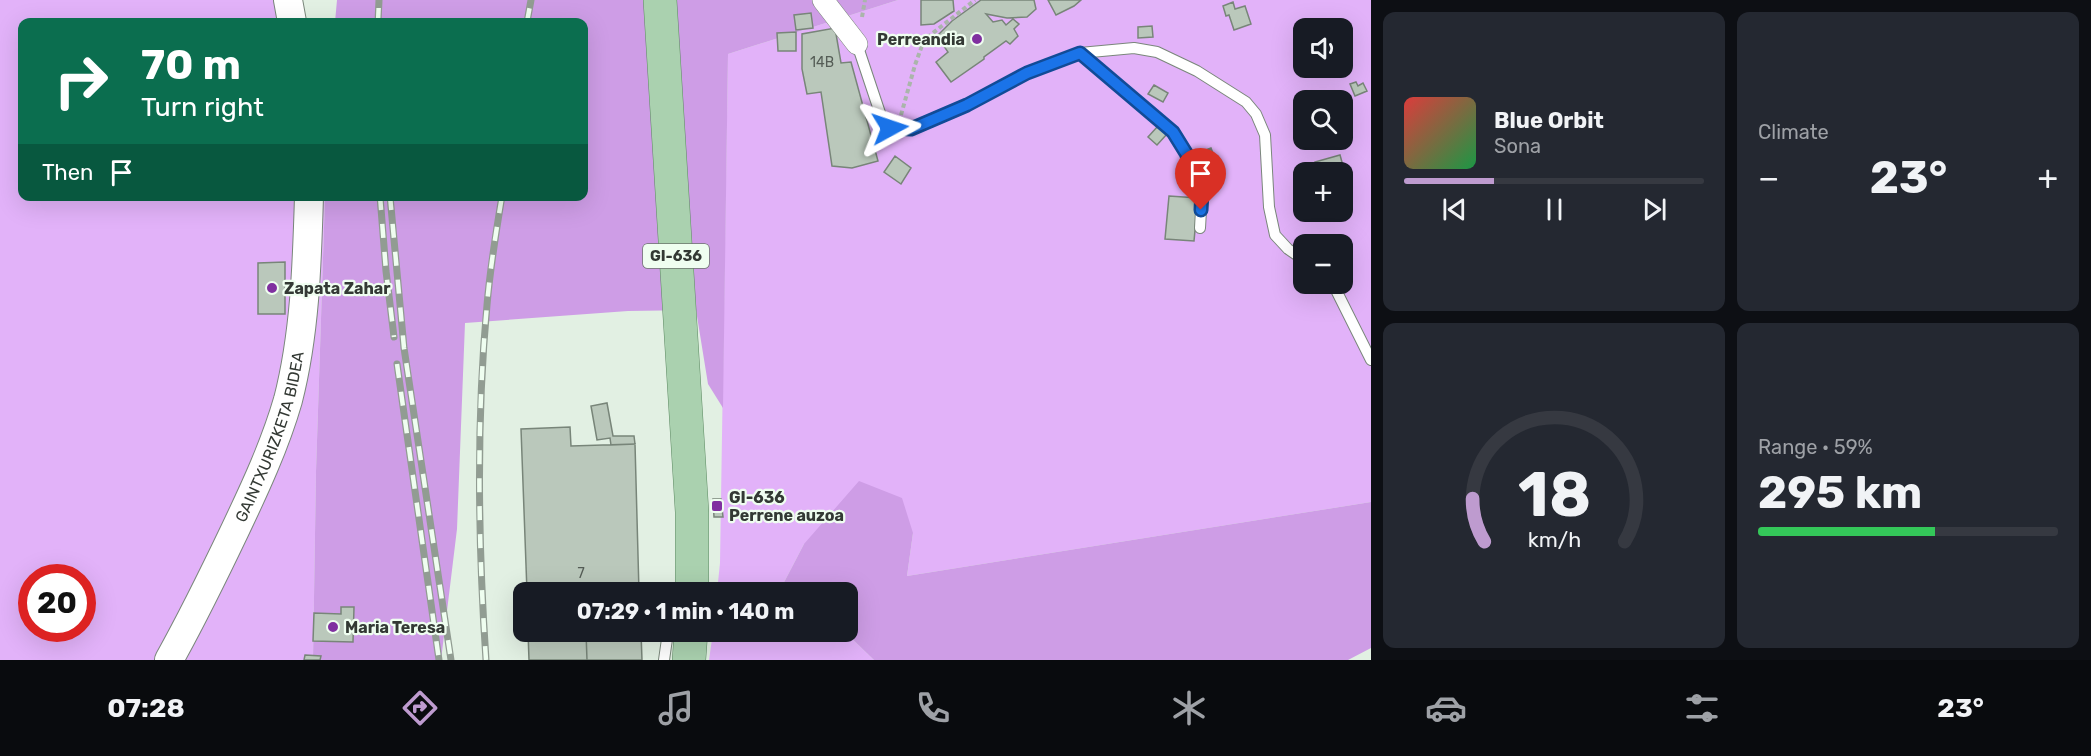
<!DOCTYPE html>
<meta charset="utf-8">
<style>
:root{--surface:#171b24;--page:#242831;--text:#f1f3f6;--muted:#9ea1a6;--line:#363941;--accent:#be9bcf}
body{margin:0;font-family:Rubik,sans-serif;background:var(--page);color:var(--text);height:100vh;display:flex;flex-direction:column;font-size:22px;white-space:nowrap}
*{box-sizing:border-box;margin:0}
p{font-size:20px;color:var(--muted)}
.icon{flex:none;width:33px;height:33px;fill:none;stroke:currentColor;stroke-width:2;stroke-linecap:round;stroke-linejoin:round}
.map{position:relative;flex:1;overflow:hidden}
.panel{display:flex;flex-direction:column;gap:12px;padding:12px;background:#0d0f14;width:720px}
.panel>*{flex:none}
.top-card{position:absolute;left:18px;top:18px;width:570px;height:183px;border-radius:12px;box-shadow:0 6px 24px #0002;background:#0b6e4f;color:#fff;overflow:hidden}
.tools{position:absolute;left:1293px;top:18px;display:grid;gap:12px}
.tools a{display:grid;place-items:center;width:60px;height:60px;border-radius:12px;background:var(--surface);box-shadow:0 6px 24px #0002;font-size:30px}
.speed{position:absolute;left:18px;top:564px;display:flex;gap:12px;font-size:30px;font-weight:700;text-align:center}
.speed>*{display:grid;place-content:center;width:78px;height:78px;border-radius:50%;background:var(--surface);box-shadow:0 6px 24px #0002;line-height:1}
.speed .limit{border:9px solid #d22;background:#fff;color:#111}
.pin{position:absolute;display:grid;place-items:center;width:51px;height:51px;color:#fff;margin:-62px -26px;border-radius:50% 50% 50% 0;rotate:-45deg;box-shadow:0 0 6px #0007}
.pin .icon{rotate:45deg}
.me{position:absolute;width:66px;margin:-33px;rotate:85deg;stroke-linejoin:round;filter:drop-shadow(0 0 4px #0008)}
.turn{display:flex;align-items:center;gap:21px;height:126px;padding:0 24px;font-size:27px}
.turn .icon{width:78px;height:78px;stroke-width:2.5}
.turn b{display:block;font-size:42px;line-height:51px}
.then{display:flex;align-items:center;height:57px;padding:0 24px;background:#0003;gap:12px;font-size:22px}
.big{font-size:45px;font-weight:700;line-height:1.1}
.panel .widget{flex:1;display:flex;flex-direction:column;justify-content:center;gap:9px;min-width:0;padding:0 21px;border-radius:12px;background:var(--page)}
.panel .dial{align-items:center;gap:0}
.dial svg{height:156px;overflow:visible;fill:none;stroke:var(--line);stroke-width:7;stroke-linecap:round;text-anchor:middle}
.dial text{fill:var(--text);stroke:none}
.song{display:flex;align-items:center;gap:18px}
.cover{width:72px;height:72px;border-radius:9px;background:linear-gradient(135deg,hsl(0 70% 55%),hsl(140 70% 35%))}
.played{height:6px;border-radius:3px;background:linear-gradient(90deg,var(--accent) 30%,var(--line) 30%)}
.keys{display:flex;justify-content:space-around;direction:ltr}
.heat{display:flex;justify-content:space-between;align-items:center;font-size:33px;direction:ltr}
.charge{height:9px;border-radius:4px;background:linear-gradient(90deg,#34c759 59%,var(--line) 0)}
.panel .tiles{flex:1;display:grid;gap:12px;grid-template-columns:repeat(2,1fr)}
.trip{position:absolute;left:513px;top:582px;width:345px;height:60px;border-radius:12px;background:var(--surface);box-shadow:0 6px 24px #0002;font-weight:700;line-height:60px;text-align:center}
.menu{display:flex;height:96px;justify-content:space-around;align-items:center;background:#090b0e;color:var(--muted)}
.menu .icon{width:42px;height:42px}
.menu .selected{color:var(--accent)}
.menu b{font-size:27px;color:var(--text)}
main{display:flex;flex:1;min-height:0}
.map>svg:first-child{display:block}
</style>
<main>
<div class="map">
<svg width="1371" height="660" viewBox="0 0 1371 660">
<rect width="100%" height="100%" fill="#e2f0e3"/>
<path fill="#e2b2f9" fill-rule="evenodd" d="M0 0H277L280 22H22V196L325 197 316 471 313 660H0ZM32 578H82V628H32Z
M898 0H1371V502L907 576 913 533 804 544 779 592H717L720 563 728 54ZM1304 28H1342V68H1304ZM1304 100H1342V140H1304ZM1304 172H1342V212H1304ZM1304 244H1342V284H1304Z
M713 632H770L768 642 816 632H845L874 660H709Z"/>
<path fill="#ce9de6" d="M337 0H898L728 54 723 408 708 384 696 310 628 311 465 323 457 529 441 660H313L316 471 325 197 584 196V22H335Z
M859 481 902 498 913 533 907 576 1371 502V648L1348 660H874L845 632H848V592H779L804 544Z
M770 632H816L767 642Z"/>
<path fill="#bac8bb" stroke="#788579" stroke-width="1.5" d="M921 0H953L954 11 934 24 921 25Z
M981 0H1034L1036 9 1027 17 1007 18 986 14 993 22 1002 20 1006 25 1013 19 1019 24 1014 29 1018 36 1010 44 1006 41 984 57V59L951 82 936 62 948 52 937 36 952 21Z
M1048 0H1081L1074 6 1056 15Z
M1233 2 1235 9 1245 6 1251 24 1234 30 1229 15 1226 16 1223 6Z
M811 13 813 28 796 30 794 15Z
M1152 26 1153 37 1138 38V27Z
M835 28 841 63 851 62 878 161 852 168 832 166 821 92 807 94 802 69V34Z
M796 32V51H778L777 33Z
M1356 82 1358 86 1363 83 1367 91 1355 96 1350 84Z
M1154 85 1168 93 1163 102 1148 94Z
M1158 126 1167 134 1157 145 1148 137Z
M1346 131 1349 142 1339 144V140H1342V132Z
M1211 148 1222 178 1206 183 1195 154Z
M1340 155 1350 191 1342 193V172H1318L1315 162Z
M895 156 911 168 901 184 884 172Z
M1169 196 1198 198 1194 241 1165 239Z
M285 262V314H258V263Z
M607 403 613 436H634L635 444 611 445 610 438 597 440 591 406Z
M570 427 571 446 635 444 639 592H527L521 429Z
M713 499H721L723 517H714Z
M584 584 585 592H527V585Z
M341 607H354L353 642 313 641 314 613 341 614Z
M528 632H641L642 660H529Z
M528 632H586L587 660H529Z
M305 655 321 656 320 660H304Z"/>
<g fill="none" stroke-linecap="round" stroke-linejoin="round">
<g stroke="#7a877b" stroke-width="12">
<path id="service" d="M857 44 882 119 890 128 911 129 967 105 1027 73 1080 53 1134 48 1157 52 1197 71 1246 102 1256 114 1265 135 1269 207 1275 235 1288 249 1304 260
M1080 53 1173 132 1186 153 1202 192 1200 228
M1330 284 1335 288 1371 360
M664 660 668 632"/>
</g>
<g stroke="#7a877b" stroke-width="22">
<path id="minor" d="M823 0 857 44"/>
</g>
<g stroke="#7a877b" stroke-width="30">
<g id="secondary">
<path d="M288 0 292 22"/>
<path id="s1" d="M169 660C193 617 214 574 235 530 255 488 275 445 288 400 305 334 307 264 309 196"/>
</g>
</g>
<g stroke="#5c8862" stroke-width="34">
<path id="primary" d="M660 0 692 512V592
M689 660 691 632"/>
</g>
<path stroke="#aab5ab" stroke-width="4" stroke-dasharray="4.5 3" stroke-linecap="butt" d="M862 17 865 0
M901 115 915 65 924 40 975 0"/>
<use href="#service" stroke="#fff" stroke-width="10"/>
<use href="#minor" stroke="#fff" stroke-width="21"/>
<use href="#secondary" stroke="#fff" stroke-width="28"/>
<use href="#primary" stroke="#aad1af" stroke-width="33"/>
<g stroke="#919c92" stroke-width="7">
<path id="rail" d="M378 22 379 0
M527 22 531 0
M380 196 386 271 394 337
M390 196 404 348 451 660
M397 364 439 660
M486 660C478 542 476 423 487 305 490 269 496 232 502 196"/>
</g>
<use href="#rail" stroke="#effef0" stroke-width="4.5" stroke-dasharray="14" stroke-linecap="butt"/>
</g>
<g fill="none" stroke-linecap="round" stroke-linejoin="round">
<g stroke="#114b97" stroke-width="15">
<path id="route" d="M890 128 911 129 967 105 1027 73 1080 53 1173 132 1186 153 1202 192 1201 210"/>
</g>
<use href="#route" stroke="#1a73e8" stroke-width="10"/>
</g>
<g fill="#8030a0" stroke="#effef0" stroke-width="2">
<circle cx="977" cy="39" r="6"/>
<circle cx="272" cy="288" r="6"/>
<rect x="711" y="500" width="12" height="12" rx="3"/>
<circle cx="333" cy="627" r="6"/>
</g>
<g text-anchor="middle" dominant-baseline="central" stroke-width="4.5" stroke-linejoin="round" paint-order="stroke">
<g font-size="14" fill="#555d56">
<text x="822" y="62">14B</text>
<text x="581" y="573">7</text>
</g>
<rect fill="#effef0" stroke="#6b746c" stroke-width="1.5" x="643" y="244" width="66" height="24" rx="4.5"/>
<g font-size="15" font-weight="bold" fill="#333934">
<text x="676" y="256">GI-636</text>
</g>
<g font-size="16" font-weight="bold" fill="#333934" stroke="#effef0" text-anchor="start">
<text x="965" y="39" text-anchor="end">Perreandia</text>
<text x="284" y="288">Zapata Zahar</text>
<text x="729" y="497">GI-636<tspan x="729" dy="18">Perrene auzoa</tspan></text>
<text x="345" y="627">Maria Teresa</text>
</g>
<g font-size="16" fill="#333934" stroke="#effef0">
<text stroke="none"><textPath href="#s1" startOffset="246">GAINTXURIZKETA BIDEA</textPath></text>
</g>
</g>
</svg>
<div class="tools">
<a><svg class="icon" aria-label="sound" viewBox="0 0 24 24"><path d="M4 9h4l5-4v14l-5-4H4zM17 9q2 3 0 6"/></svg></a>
<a><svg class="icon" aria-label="search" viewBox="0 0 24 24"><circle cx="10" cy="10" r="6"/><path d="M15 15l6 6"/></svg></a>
<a>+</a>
<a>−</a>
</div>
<div class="speed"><div class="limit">20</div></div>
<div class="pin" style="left:1201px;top:210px;background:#d93025"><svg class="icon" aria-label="arrive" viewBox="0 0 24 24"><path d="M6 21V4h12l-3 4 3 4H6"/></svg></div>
<svg class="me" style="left:890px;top:128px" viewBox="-20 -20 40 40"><path d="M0-17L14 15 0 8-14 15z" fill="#1a73e8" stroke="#fff" stroke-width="4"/></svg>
<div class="trip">07:29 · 1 min · 140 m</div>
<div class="top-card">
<div class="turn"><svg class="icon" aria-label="right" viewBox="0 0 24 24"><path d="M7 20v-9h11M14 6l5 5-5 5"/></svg><div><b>70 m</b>Turn right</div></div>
<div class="then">Then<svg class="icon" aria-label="arrive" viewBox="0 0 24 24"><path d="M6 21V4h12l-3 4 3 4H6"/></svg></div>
</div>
</div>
<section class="panel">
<div class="tiles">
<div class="widget">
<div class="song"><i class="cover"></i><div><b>Blue Orbit</b><p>Sona</p></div></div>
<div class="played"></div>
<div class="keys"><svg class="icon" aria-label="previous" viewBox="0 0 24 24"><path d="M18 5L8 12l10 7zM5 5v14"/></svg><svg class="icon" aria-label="pause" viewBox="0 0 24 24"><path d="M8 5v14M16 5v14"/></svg><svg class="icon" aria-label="next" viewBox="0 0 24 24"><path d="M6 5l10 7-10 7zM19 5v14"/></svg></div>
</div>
<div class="widget"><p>Climate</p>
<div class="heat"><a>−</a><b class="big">23°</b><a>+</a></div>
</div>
<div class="widget dial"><svg viewBox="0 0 100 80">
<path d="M14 69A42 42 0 1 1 86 69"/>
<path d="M14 69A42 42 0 0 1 8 47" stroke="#be9bcf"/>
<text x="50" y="56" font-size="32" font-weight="700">18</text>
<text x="50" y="72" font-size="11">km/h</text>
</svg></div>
<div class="widget"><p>Range · 59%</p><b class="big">295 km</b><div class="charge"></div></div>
</div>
</section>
</main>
<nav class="menu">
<b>07:28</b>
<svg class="icon selected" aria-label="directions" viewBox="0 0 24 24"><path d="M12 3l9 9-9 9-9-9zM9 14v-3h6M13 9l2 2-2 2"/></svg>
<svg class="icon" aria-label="music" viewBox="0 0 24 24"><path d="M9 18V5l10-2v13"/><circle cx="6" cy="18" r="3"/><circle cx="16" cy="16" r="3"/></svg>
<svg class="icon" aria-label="phone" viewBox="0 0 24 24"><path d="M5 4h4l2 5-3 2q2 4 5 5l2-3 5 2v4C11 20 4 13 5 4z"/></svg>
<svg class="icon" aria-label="climate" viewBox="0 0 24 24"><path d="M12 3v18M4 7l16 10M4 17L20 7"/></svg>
<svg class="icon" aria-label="car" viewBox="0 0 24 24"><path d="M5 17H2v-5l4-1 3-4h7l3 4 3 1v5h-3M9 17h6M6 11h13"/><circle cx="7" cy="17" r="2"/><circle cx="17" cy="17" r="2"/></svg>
<svg class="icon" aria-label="filters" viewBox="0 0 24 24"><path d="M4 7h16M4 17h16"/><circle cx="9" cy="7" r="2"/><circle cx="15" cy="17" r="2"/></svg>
<b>23°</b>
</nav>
